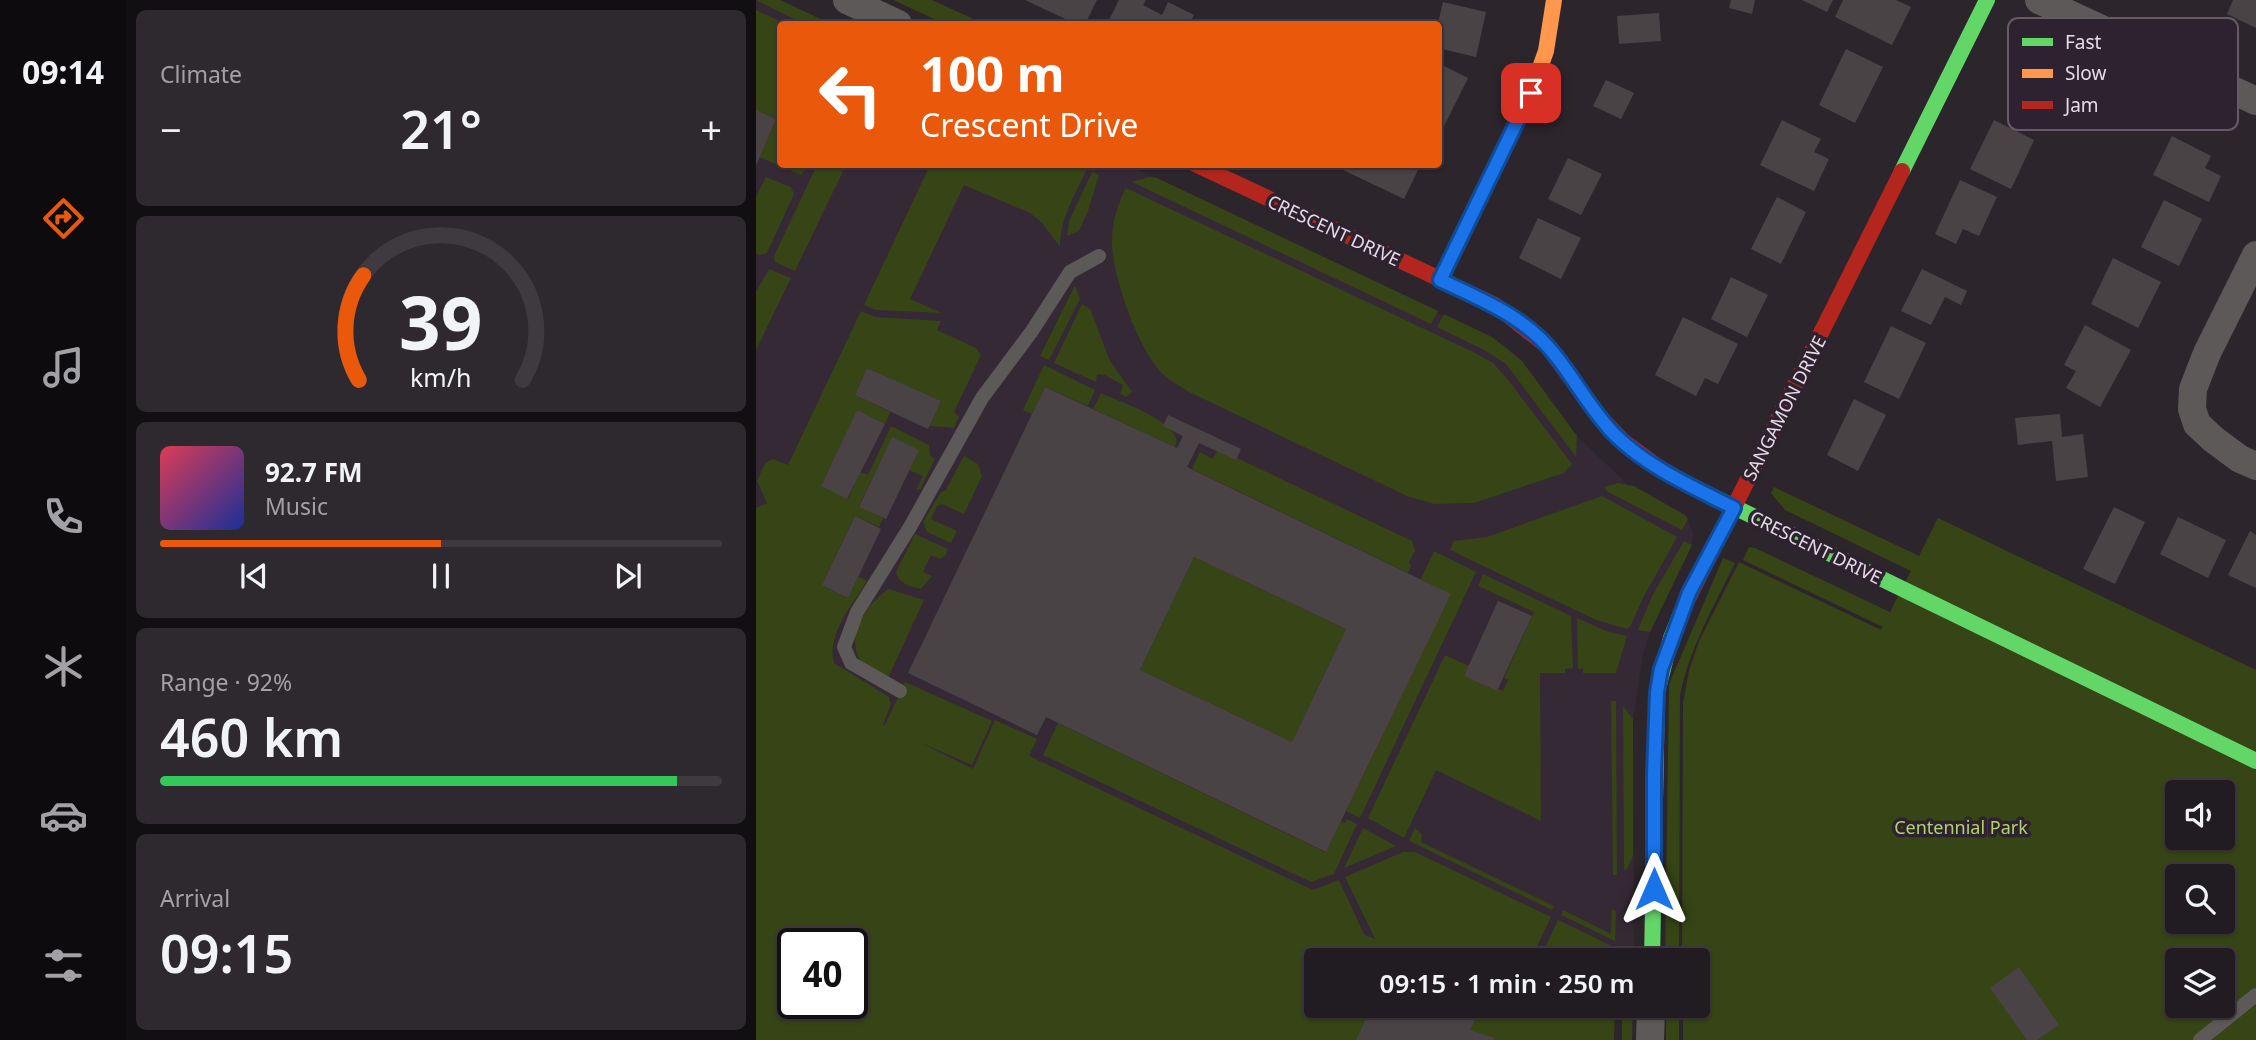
<!DOCTYPE html>
<meta charset="utf-8">
<style>
:root{--surface:#211c21;--page:#2d292e;--text:#f1f3f6;--muted:#a2a1a5;--line:#3e3a3f;--accent:#ea580c}
body{margin:0;font-family:"Noto Sans",sans-serif;background:var(--page);color:var(--text);height:100vh;display:flex;flex-direction:column;font-size:26px;white-space:nowrap}
*{box-sizing:border-box;margin:0}
p{font-size:23px;color:var(--muted)}
.icon{flex:none;width:38px;height:38px;fill:none;stroke:currentColor;stroke-width:2;stroke-linecap:round;stroke-linejoin:round}
.map{position:relative;flex:1;overflow:hidden}
.side{display:flex;flex-direction:column;gap:10px;padding:10px;background:#120f12;width:630px}
.side>*{flex:none}
.banner{position:absolute;left:21px;top:21px;width:665px;height:147px;border-radius:7px;box-shadow:0 2px 5px #0004,0 0 0 2px var(--line);background:#ea580c;color:#fff;overflow:hidden}
.fabs{position:absolute;left:1409px;top:780px;display:grid;gap:14px}
.fabs a{display:grid;place-items:center;width:70px;height:70px;border-radius:7px;background:var(--surface);box-shadow:0 2px 5px #0004,0 0 0 2px var(--line);font-size:35px}
.speed{position:absolute;left:21px;top:928px;display:flex;gap:14px;font-size:35px;font-weight:700;text-align:center}
.speed>*{display:grid;place-content:center;width:91px;height:91px;border-radius:50%;background:var(--surface);box-shadow:0 2px 5px #0004,0 0 0 2px var(--line);line-height:1}
.speed .limit{border:4px solid #111;border-radius:10px;background:#fff;color:#111}
.pin{position:absolute;display:grid;place-items:center;width:60px;height:60px;color:#fff;margin:-30px;border-radius:14px;box-shadow:0 4px 10px #0006}
.me{position:absolute;width:77px;margin:-38px;rotate:0deg;stroke-linejoin:round;filter:drop-shadow(0 0 5px #0008)}
.turn{display:flex;align-items:center;gap:24px;height:147px;padding:0 28px;font-size:32px}
.turn .icon{width:91px;height:91px;stroke-width:2.5}
.turn b{display:block;font-size:49px;line-height:60px}
.big{font-size:52px;font-weight:600;line-height:1.1}
.side .tile{flex:1;display:flex;flex-direction:column;justify-content:center;gap:10px;min-width:0;padding:0 24px;border-radius:10px;background:var(--page)}
.side .dial{align-items:center;gap:0}
.dial svg{height:182px;overflow:visible;fill:none;stroke:var(--line);stroke-width:7;stroke-linecap:round;text-anchor:middle}
.dial text{fill:var(--text);stroke:none}
.song{display:flex;align-items:center;gap:21px}
.cover{width:84px;height:84px;border-radius:10px;background:linear-gradient(135deg,hsl(350 70% 55%),hsl(230 70% 35%))}
.played{height:7px;border-radius:4px;background:linear-gradient(90deg,var(--accent) 50%,var(--line) 50%)}
.keys{display:flex;justify-content:space-around;direction:ltr}
.heat{display:flex;justify-content:space-between;align-items:center;font-size:38px;direction:ltr}
.charge{height:10px;border-radius:5px;background:linear-gradient(90deg,#34c759 92%,var(--line) 0)}
.trip{position:absolute;left:548px;top:948px;width:406px;height:70px;border-radius:7px;background:var(--surface);box-shadow:0 2px 5px #0004,0 0 0 2px var(--line);font-weight:600;line-height:70px;text-align:center}
main{display:flex;flex:1;min-height:0}
.menu{display:flex;flex-direction:column;width:126px;justify-content:space-around;align-items:center;background:#0d0b0d;color:var(--muted)}
.menu .icon{width:49px;height:49px}
.menu .selected{color:var(--accent)}
.menu b{font-size:32px;color:var(--text)}
.map>svg:first-child{display:block}
</style>
<main>
<nav class="menu">
<b>09:14</b>
<svg class="icon selected" aria-label="directions" viewBox="0 0 24 24"><path d="M12 3l9 9-9 9-9-9zM9 14v-3h6M13 9l2 2-2 2"/></svg>
<svg class="icon" aria-label="music" viewBox="0 0 24 24"><path d="M9 18V5l10-2v13"/><circle cx="6" cy="18" r="3"/><circle cx="16" cy="16" r="3"/></svg>
<svg class="icon" aria-label="phone" viewBox="0 0 24 24"><path d="M5 4h4l2 5-3 2q2 4 5 5l2-3 5 2v4C11 20 4 13 5 4z"/></svg>
<svg class="icon" aria-label="climate" viewBox="0 0 24 24"><path d="M12 3v18M4 7l16 10M4 17L20 7"/></svg>
<svg class="icon" aria-label="car" viewBox="0 0 24 24"><path d="M5 17H2v-5l4-1 3-4h7l3 4 3 1v5h-3M9 17h6M6 11h13"/><circle cx="7" cy="17" r="2"/><circle cx="17" cy="17" r="2"/></svg>
<svg class="icon" aria-label="filters" viewBox="0 0 24 24"><path d="M4 7h16M4 17h16"/><circle cx="9" cy="7" r="2"/><circle cx="15" cy="17" r="2"/></svg>
</nav>
<section class="side">
<div class="tile"><p>Climate</p>
<div class="heat"><a>−</a><b class="big">21°</b><a>+</a></div>
</div>
<div class="tile dial"><svg viewBox="0 0 100 80">
<path d="M14 69A42 42 0 1 1 86 69"/>
<path d="M14 69A42 42 0 0 1 16 23" stroke="#ea580c"/>
<text x="50" y="56" font-size="32" font-weight="700">39</text>
<text x="50" y="72" font-size="11">km/h</text>
</svg></div>
<div class="tile">
<div class="song"><i class="cover"></i><div><b>92.7 FM</b><p>Music</p></div></div>
<div class="played"></div>
<div class="keys"><svg class="icon" aria-label="previous" viewBox="0 0 24 24"><path d="M18 5L8 12l10 7zM5 5v14"/></svg><svg class="icon" aria-label="pause" viewBox="0 0 24 24"><path d="M8 5v14M16 5v14"/></svg><svg class="icon" aria-label="next" viewBox="0 0 24 24"><path d="M6 5l10 7-10 7zM19 5v14"/></svg></div>
</div>
<div class="tile"><p>Range · 92%</p><b class="big">460 km</b><div class="charge"></div></div>
<div class="tile"><p>Arrival</p><b class="big">09:15</b></div>
</section>
<div class="map">
<svg width="1500" height="1040" viewBox="0 0 1500 1040">
<rect width="100%" height="100%" fill="#2c262c"/>
<path fill="#352936" fill-rule="evenodd" d="M0 0H24L75 24H24V164L373 165 748 345 766 361 821 436 871 484 929 515 937 532 936 545 894 632 887 654 877 719 878 961H667L451 862 364 1040H0ZM37 943H96V1003H37Z"/>
<path fill="#364416" fill-rule="evenodd" d="M0 0H24L75 24H48Z
M137 0H176L228 24H189Z
M0 10 30 24H24V164L53 165 45 175 3 157 20 119 0 110Z
M61 165H90L39 271 19 262 18 256Z
M321 165 331 169C319 195 304 218 304 247L286 223 274 213 208 185 154 299 186 313 120 310 108 305 174 165Z
M336 172 343 175 332 211 323 231 311 236 313 221Z
M10 177 35 187 38 194 11 253 4 255 0 253V197Z
M393 177 401 178 682 311 675 324 376 182Z
M370 188 717 352 737 363 753 381 816 464 808 473 718 503 678 504 651 496 433 392C423 385 410 379 403 370 381 345 355 273 356 240 356 223 362 203 370 188Z
M13 269 35 278 0 350V292Z
M319 285 324 299 293 360 284 356Z
M326 304 334 309 354 361 376 392 370 397 364 394 367 385 349 375 341 374 340 382 298 363Z
M105 311 119 317 185 321 181 330 220 348 225 355 198 412 203 417 198 428 173 426 184 401 111 368 99 395 134 412 129 424 101 411 65 486 92 499 104 472 112 475 135 426 173 445 174 455 179 459 164 489 160 490 167 476 153 470 136 438 103 506 127 518 123 527 99 516 66 585 92 598 102 576 111 581C97 604 70 635 78 663L133 697 135 704 127 725H129L149 682 236 721 216 765 163 742 217 769 239 720 281 739 273 756 557 890 583 880 608 934 619 939 589 877 647 852H659L795 917 774 961H560V1006H859L858 1040H0V508L11 503 1 481 9 463 17 459 32 465ZM37 943H96V1003H37Z
M688 314 736 337 766 361 821 436 820 457 750 364 730 351 681 327Z
M288 365 339 390 332 406 289 387 276 414 267 410Z
M345 393C366 403 415 418 421 441L419 447 337 409Z
M462 449 656 541 659 551 653 562 655 566 652 573 436 469 444 452 457 459Z
M208 456 222 464 226 476 208 514 186 504 181 506 175 519 201 531 195 543 171 532 167 522 185 492 190 490Z
M862 483 878 486 929 515 932 519 926 530 852 492 848 487Z
M1018 487 1163 556 1182 518 1500 670V1040H927V1006H942V961H926L927 703 933 671 943 641 983 562 1125 630 1127 627 987 560 993 547 999 548 1134 612 1155 571 1029 510 1015 493ZM1421 793H1466V838H1421ZM1421 877H1466V922H1421ZM1421 961H1466V1006H1421Z
M846 496 921 537 887 598 874 627 871 629 840 620 694 550 698 541 731 537Z
M159 534 192 549 189 556 184 559 175 555 167 572 176 576 165 589C154 586 143 584 140 572Z
M928 541 936 545 894 632 882 630 896 596Z
M678 551 720 572 604 818 590 811 694 594 665 579Z
M438 557 590 629 536 742 384 670Z
M967 558 979 563C958 606 934 647 924 695L923 961H909L913 684Z
M727 574 815 616 817 668 809 669V673H784L785 821 680 770 648 838 612 818 689 655 713 666 708 676 741 691 742 689 747 691 752 680 748 678 778 612 722 586Z
M133 589 168 600 132 678C124 674 109 668 104 660 89 637 112 601 133 589Z
M821 618 850 631 871 636 860 673H827V668L822 669Z
M855 701H860L861 875H857Z
M867 706 877 719V856L871 869 868 870Z
M302 723 569 852 585 821 589 823 591 819 601 824 578 874 555 882 287 755Z
M607 828 640 846 588 868Z
M659 828 666 834 665 842 798 906 796 910 653 841Z
M856 909 860 911 859 941 805 915 807 910 855 934Z
M802 920 860 948V961H783Z
M866 1006H877L876 1040H866Z
M910 1006H923V1040H910Z"/>
<path fill="#4a4346" fill-rule="evenodd" d="M269 0H341L329 24H320Z
M363 0H390L387 5 406 15 412 2 438 15 433 24H351Z
M975 0H999L996 14 973 8Z
M1046 0H1077L1071 12Z
M1087 0H1140L1155 7 1136 45 1079 17Z
M1477 0H1500V28L1471 14Z
M687 2 730 12 720 57 682 48V23Z
M903 13 905 41 863 44 861 16Z
M1090 49 1127 67 1099 123 1063 105Z
M682 63 712 78 682 138Z
M1268 63 1330 93 1313 127 1251 97Z
M850 80 878 93 865 119 837 106Z
M0 110 20 119 0 166Z
M1026 120 1065 139 1058 152 1073 159 1058 191 1004 165Z
M1238 120 1278 140 1255 189 1214 169Z
M1416 136 1455 156 1449 168 1465 176 1453 202 1397 175Z
M812 158 846 174 825 215 792 199Z
M582 164H651L662 170 648 199 581 167Z
M1204 180 1241 197 1223 236 1207 229 1200 244 1179 234Z
M1021 197 1050 212 1025 264 995 249Z
M1408 200 1446 219 1423 266 1385 247Z
M782 218 825 238 805 279 763 258Z
M1357 258 1405 282 1382 328 1335 304Z
M1166 269 1211 291 1205 305 1189 297 1175 325 1145 311Z
M975 277 1012 295 991 337 955 319Z
M927 317 982 344 962 384 949 378 940 396 899 375Z
M1329 325 1375 350 1344 407 1310 388 1320 371 1308 365Z
M1135 326 1170 343 1143 399 1108 382Z
M111 368 185 401 172 429 99 395Z
M289 387 421 448 427 436 407 426 412 415 485 449 480 460 443 443 431 467 695 594 570 852 290 717 281 735 152 673ZM438 557 590 629 536 742 384 670Z
M1098 399 1130 415 1102 471 1071 455Z
M101 410 129 424 91 499 65 486Z
M1304 414 1306 437 1327 434 1332 477 1300 481 1296 441 1262 445 1259 418Z
M136 437 163 450 130 519 103 507Z
M1358 507 1389 522 1359 584 1327 569Z
M99 516 125 529 92 598 66 585Z
M1422 517 1470 540 1452 578 1404 554Z
M1494 531 1500 535V588L1472 575Z
M742 601 776 616 741 691 708 676Z
M1263 967 1303 1025 1281 1040H1271L1234 988Z
M616 1006H725L714 1030 739 1038 738 1040H600Z"/>
<g fill="none" stroke-linecap="round" stroke-linejoin="round">
<path stroke="#5c5958" stroke-width="14" d="M144 691 95 663 88 647 101 612 154 527 226 398 276 331 314 272 343 256
M1444 1040 1500 995"/>
<path stroke="#5c5958" stroke-width="28" d="M91 0 142 24
M1283 0 1500 101
M1500 255 1451 353 1437 389 1436 409 1441 424 1457 439 1484 459 1500 466
M894 1040 895 1006"/>
<path stroke="#63d668" stroke-width="16" d="M1146 171 1231 0
M933 485 1500 761
M896 961 901 692 915 638 926 611"/>
<path stroke="#ff974d" stroke-width="16" d="M684 280 775 93 790 51 798 0"/>
<path stroke="#b3261e" stroke-width="16" d="M439 164 739 305 791 346 843 416 867 441 902 467 933 485
M926 611 1146 171"/>
</g>
<g fill="none" stroke-linecap="round" stroke-linejoin="round">
<g stroke="#114b97" stroke-width="18">
<path id="route" d="M775 93 684 280C726 300 770 317 799 355 820 381 836 412 860 436 893 468 937 487 978 508L933 593 905 669 901 692 898 775V889"/>
</g>
<use href="#route" stroke="#1a73e8" stroke-width="12"/>
</g>
<g text-anchor="middle" dominant-baseline="central" stroke-width="7" stroke-linejoin="round" paint-order="stroke">
<g font-size="18" fill="#e5dce6" stroke="#2f2230">
<text transform="translate(578 230) rotate(25)">CRESCENT DRIVE</text>
<text transform="translate(1028 408) rotate(-63)">SANGAMON DRIVE</text>
<text transform="translate(1060 547) rotate(26)">CRESCENT DRIVE</text>
</g>
<g font-size="18" fill="#b0d46a" stroke="#2f2230">
<text x="1205" y="827">Centennial Park</text>
</g>
</g>
<rect x="1252" y="18" width="230" height="112" rx="10" fill="#2f2230" stroke="#665a67" stroke-width="2"/>
<rect x="1266" y="38" width="31" height="8" fill="#63d668"/>
<rect x="1266" y="69" width="31" height="9" fill="#ff974d"/>
<rect x="1266" y="101" width="31" height="8" fill="#b3261e"/>
<g font-size="19" fill="#e5dce6">
<text x="1309" y="49">Fast</text>
<text x="1309" y="80">Slow</text>
<text x="1309" y="112">Jam</text>
</g>
</svg>
<div class="fabs">
<a><svg class="icon" aria-label="sound" viewBox="0 0 24 24"><path d="M4 9h4l5-4v14l-5-4H4zM17 9q2 3 0 6"/></svg></a>
<a><svg class="icon" aria-label="search" viewBox="0 0 24 24"><circle cx="10" cy="10" r="6"/><path d="M15 15l6 6"/></svg></a>
<a><svg class="icon" aria-label="layers" viewBox="0 0 24 24"><path d="M12 4l9 5-9 5-9-5zM3 14l9 5 9-5"/></svg></a>
</div>
<div class="speed"><div class="limit">40</div></div>
<div class="pin" style="left:775px;top:93px;background:#d93025"><svg class="icon" aria-label="arrive" viewBox="0 0 24 24"><path d="M6 21V4h12l-3 4 3 4H6"/></svg></div>
<svg class="me" style="left:898px;top:889px" viewBox="-20 -20 40 40"><path d="M0-17L14 15 0 8-14 15z" fill="#1a73e8" stroke="#fff" stroke-width="4"/></svg>
<div class="trip">09:15 · 1 min · 250 m</div>
<div class="banner">
<div class="turn"><svg class="icon" aria-label="left" viewBox="0 0 24 24"><path d="M17 20v-9H6M10 6l-5 5 5 5"/></svg><div><b>100 m</b>Crescent Drive</div></div>
</div>
</div>
</main>
